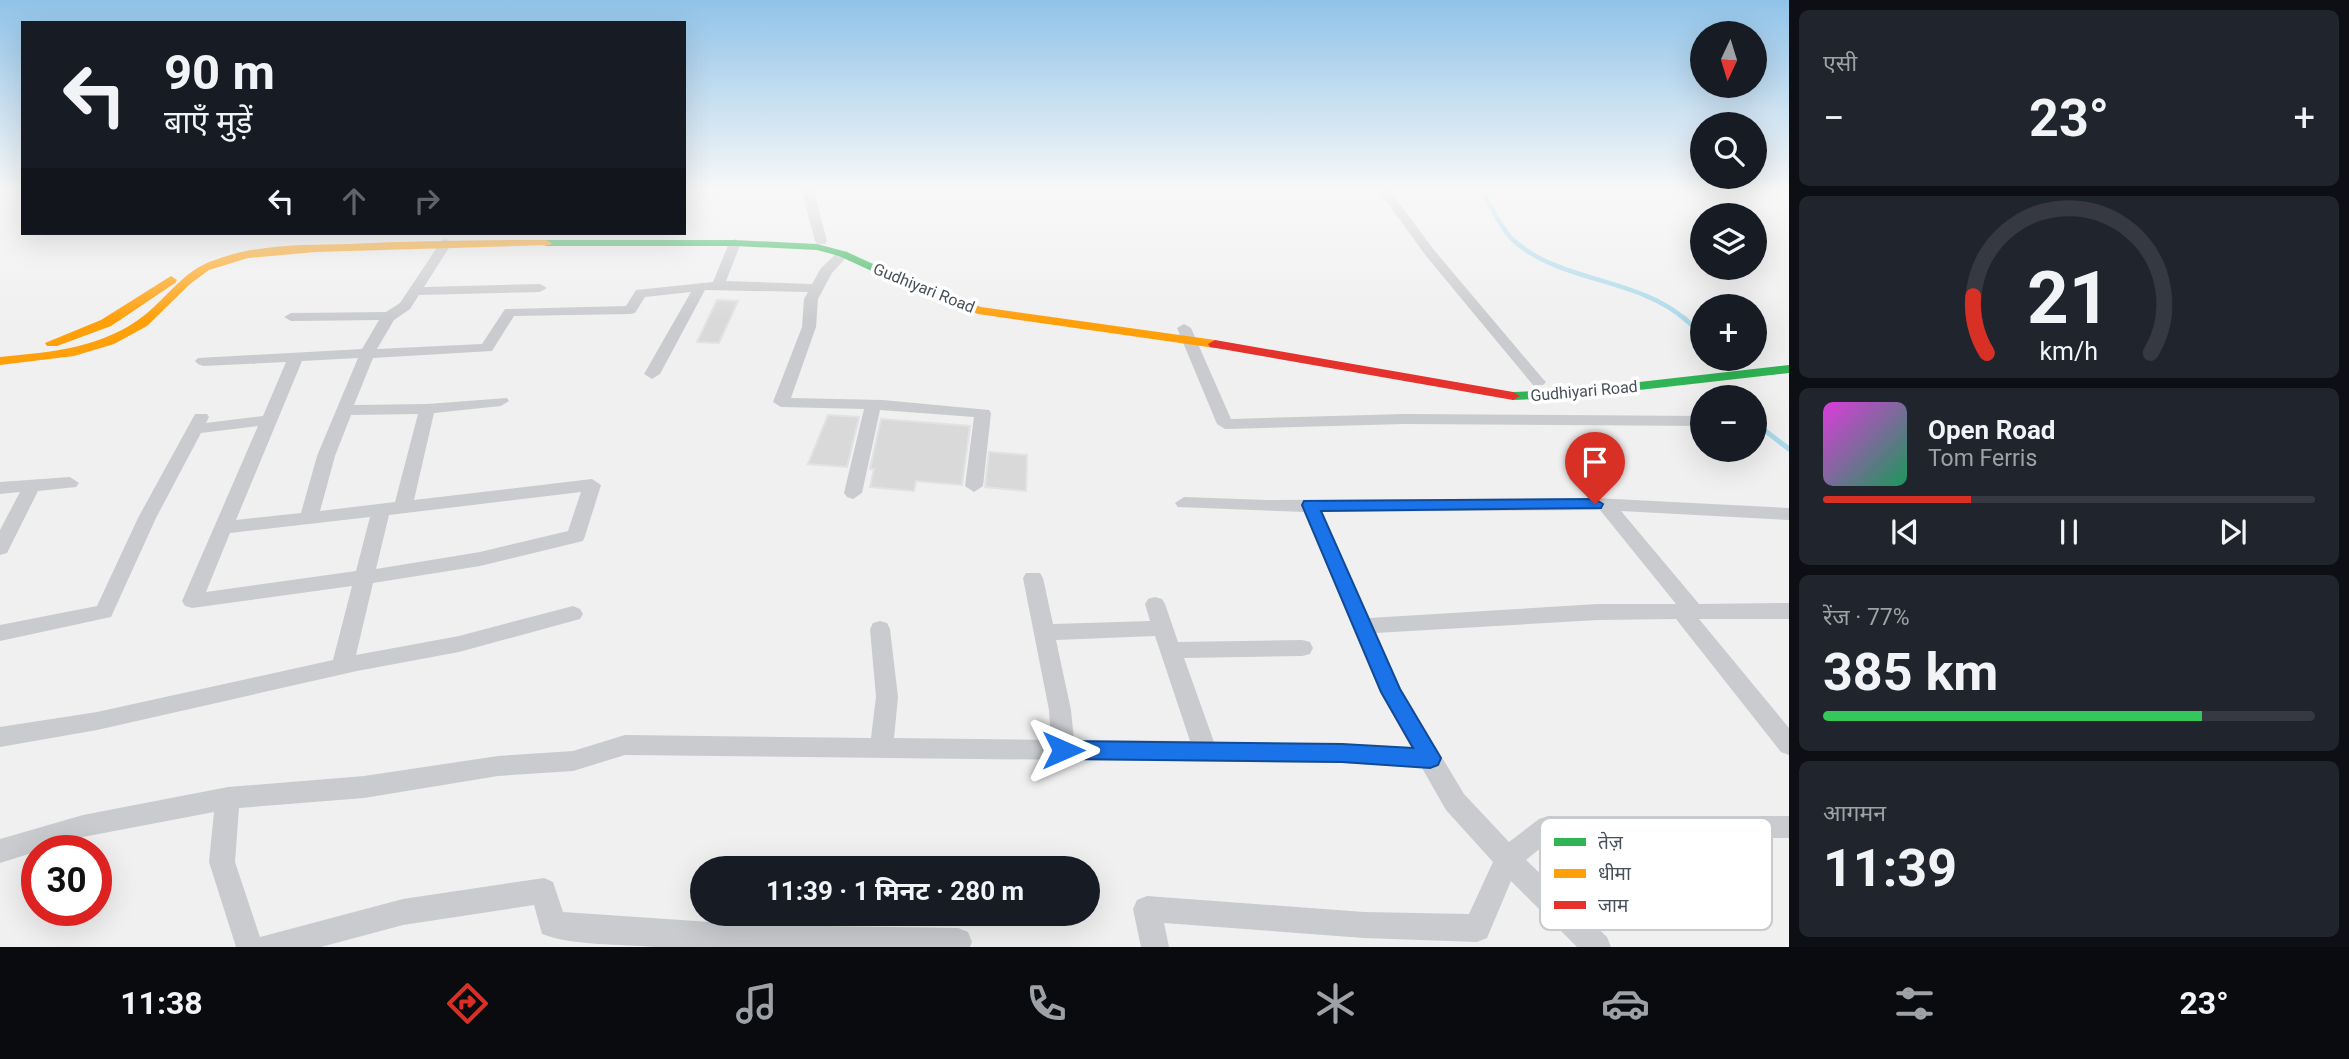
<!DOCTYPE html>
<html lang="hi">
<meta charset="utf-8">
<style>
:root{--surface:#171b24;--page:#20242c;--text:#f1f3f6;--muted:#9ea1a6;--line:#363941;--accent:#d93025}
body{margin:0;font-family:Roboto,"Noto Sans Devanagari",sans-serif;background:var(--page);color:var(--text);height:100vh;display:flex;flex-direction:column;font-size:26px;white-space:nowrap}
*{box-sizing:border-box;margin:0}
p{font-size:23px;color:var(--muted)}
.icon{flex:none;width:38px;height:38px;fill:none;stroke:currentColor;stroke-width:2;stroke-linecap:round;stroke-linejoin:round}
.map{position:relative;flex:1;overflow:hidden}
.panel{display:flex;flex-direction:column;gap:10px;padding:10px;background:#0d0f14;width:560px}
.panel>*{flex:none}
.banner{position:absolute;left:21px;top:21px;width:665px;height:214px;border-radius:0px;box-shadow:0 7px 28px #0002;background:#171b24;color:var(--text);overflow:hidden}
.needle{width:46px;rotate:184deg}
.fabs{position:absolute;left:1690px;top:21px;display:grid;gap:14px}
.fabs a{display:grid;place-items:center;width:77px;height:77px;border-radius:50%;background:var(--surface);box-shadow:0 7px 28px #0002;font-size:35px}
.speed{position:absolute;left:21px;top:835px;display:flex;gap:14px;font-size:35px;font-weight:700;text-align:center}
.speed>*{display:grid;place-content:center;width:91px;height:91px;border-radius:50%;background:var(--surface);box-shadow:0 7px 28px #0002;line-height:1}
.speed .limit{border:10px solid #d22;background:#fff;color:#111}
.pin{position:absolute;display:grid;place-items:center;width:60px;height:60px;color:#fff;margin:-72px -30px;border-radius:50% 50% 50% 0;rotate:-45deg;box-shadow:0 0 7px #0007}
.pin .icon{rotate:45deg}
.me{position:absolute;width:77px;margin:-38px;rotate:90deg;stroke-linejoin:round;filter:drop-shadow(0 0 5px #0008)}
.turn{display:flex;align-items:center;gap:24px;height:147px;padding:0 28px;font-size:32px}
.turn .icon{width:91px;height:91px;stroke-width:2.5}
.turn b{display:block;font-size:49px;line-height:60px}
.lanes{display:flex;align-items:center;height:66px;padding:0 28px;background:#0003;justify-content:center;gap:35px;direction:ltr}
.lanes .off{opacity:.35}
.big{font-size:52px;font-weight:700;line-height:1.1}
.panel .tile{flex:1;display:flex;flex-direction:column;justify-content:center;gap:10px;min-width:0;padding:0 24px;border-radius:10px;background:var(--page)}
.panel .dial{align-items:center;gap:0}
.dial svg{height:182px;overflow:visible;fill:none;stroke:var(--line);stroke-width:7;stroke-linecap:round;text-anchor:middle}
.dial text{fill:var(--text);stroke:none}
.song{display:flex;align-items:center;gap:21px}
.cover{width:84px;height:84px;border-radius:10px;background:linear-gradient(135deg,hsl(300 70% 55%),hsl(150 70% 35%))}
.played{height:7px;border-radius:4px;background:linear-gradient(90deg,var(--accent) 30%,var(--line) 30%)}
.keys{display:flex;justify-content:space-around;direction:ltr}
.heat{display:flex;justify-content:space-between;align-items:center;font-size:38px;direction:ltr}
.charge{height:10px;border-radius:5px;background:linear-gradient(90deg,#34c759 77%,var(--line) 0)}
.trip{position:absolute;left:690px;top:856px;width:410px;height:70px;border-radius:35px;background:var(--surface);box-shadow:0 7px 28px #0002;font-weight:700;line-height:70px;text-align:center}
.tabs{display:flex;height:112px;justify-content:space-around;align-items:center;background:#090b0e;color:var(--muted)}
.tabs .icon{width:49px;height:49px}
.tabs .on{color:var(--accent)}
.tabs b{font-size:32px;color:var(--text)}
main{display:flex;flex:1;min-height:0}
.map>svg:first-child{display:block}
</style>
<main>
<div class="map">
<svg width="1789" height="947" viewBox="0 0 1789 947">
<rect width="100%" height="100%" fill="#f0f0f0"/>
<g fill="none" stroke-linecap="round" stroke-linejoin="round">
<path stroke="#acdaea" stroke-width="4.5" d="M1481 188C1490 204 1499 226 1512 239 1559 283 1638 277 1686 320"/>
<path stroke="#acdaea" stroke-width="5" d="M1684 318 1703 335
M1730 390 1734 397
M1755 423 1789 449"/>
</g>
<path fill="#d9d9da" stroke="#e1e2e3" stroke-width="2" d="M717 300 738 301 719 343 697 342Z
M828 415 859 417 847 467 808 464Z
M881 419 970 426 962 485 916 481 914 491 870 487 874 469H870Z
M989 452 1027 455 1026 491 985 487Z"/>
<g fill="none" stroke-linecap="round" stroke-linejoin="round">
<path fill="#cacbce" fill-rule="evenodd" d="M801 188H813L827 241 825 244H817L815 241Z
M1377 188H1388L1434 250 1543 379 1546 382 1543 385H1533L1426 256Z
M1761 188H1789V193Z
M446 239 452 243 424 287 540 284 547 288 540 292 419 295 410 309 394 320 377 349 482 344 505 309 626 306 636 290 713 282 729 243 735 239 741 243 726 281 812 284 821 268 839 251H847L849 254 832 273 818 299 816 327 791 398 883 400 989 410 991 413 983 486 974 492 965 486 974 417 880 410 862 493 853 499 847 497 844 493 864 409 781 407 773 402 802 327 804 299 808 292 705 290 660 374 652 379 644 374 691 292 645 297 635 313 630 314 514 316 492 351 373 358 354 405 427 404 507 398 509 401 501 406 434 413 414 500 592 479 601 485 585 536 583 541 480 566 373 583 356 655 459 636 573 606 580 609 583 614 580 619 459 652 357 671 97 730 0 747V727L97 712 333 660 352 586 192 608 185 606 182 601 258 426 201 433 156 518 111 617 0 641V625L97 606 138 518 195 414H207L209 417 206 423 263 416 286 362 203 366 198 364 195 361 198 358 362 349 379 320 291 321 284 317 291 313 386 312 400 303 442 240ZM358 358 317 456 301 513 236 520 302 361ZM418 414 395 502 320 511 335 456 351 415ZM581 492 568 531 480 552 376 569 389 515ZM370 517 356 571 206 592 230 533Z
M1184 324 1191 328 1231 419 1404 414 1703 416V426L1404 424 1225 429 1217 424 1177 328Z
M70 477 79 483 76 487 38 491 7 553 0 555V530L20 492 0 494V482Z
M1184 497 1267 500 1595 498 1789 508V520L1621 511 1699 604 1789 603V619H1699L1789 728V755L1781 752 1676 619 1598 620 1376 633 1401 689 1464 794 1509 842 1539 819 1548 816H1789V838H1553L1526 860 1607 937 1611 947H1577L1511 881 1487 938 1477 942 1364 938 1164 923 1169 947H1141L1133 909 1137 900 1147 896 1364 912 1469 914 1493 862 1446 810 1422 768 1342 763 625 755 573 771 498 776 364 798 239 808 235 862 260 937 403 899 544 878 553 882 563 912 755 925 958 928 968 932 972 942 970 947H654C621 944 573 946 542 934L534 905 403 925 321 947H236L209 862 214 812 83 837 0 863V839L83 815 228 787 364 776 498 756 573 751 625 735 871 738 876 697 870 629 873 623 880 621 887 623 890 629 898 697 894 738 1051 740 1049 710 1023 578 1026 573H1040L1043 578 1053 624 1150 621 1145 604 1148 599 1155 597 1162 599 1165 604 1178 642 1302 640 1310 642 1313 648 1310 654 1302 656 1184 658 1214 742 1411 747 1380 692 1304 512 1178 507 1175 503ZM1600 510 1676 604H1598L1369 618 1322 512ZM1155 636 1190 741 1074 740 1071 710 1056 640Z"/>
<path fill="#30b455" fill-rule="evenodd" d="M735 240 817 244 847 252 910 281 904 285 900 284 839 256 817 250 735 246H546L540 243 546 240Z
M1789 365V373L1569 398 1513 400 1506 396 1513 392 1569 390Z"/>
<path fill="#ff9f0a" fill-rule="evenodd" d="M546 240 552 243 550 245 316 252 248 258 209 270 190 284 147 326 114 344 74 356 0 365V357C52 352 104 348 146 314 168 296 184 271 212 261 255 244 303 245 349 244 414 241 480 240 546 240Z
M171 276 177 280 175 283 111 326 57 346H47L45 343 101 320Z
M904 277 981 307 1215 340 1222 344 1215 348 978 314 900 284V278Z"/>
<path fill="#e5322d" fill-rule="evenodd" d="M1215 340 1513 392 1520 396 1513 400 1210 347 1208 344Z"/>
</g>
<linearGradient id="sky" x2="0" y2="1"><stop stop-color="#90c3e9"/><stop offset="0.59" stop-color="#f8f8f8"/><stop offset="1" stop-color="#f8f8f8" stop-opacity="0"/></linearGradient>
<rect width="1789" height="321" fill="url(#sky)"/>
<path fill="#1a73e8" stroke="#114b97" stroke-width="2" d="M1595 499 1603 504 1601 508 1321 511 1400 689 1441 758 1438 765 1430 768 1342 762 1063 759 1055 756 1052 750 1055 744 1063 741 1342 744 1413 748 1381 692 1302 505 1304 501Z"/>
<g text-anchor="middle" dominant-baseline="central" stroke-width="7" stroke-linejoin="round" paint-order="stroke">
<g font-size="16" fill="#48515b" stroke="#fff">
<text transform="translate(924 288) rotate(22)">Gudhiyari Road</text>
<text transform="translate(1584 391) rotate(-5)">Gudhiyari Road</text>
</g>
</g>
<rect x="1540" y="818" width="232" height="112" rx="10" fill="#fff" stroke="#c8cbce" stroke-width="2"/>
<rect x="1554" y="838" width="32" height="8" fill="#30b455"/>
<rect x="1554" y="869" width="32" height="9" fill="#ff9f0a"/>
<rect x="1554" y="901" width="32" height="8" fill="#e5322d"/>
<g font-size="19" fill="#48515b">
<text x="1598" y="849">तेज़</text>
<text x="1598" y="880">धीमा</text>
<text x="1598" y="912">जाम</text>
</g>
</svg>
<div class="fabs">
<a><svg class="needle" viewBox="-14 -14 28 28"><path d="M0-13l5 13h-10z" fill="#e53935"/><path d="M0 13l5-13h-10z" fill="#9ea1a6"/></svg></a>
<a><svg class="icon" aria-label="search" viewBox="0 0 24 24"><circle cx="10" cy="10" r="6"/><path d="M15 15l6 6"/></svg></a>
<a><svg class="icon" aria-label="layers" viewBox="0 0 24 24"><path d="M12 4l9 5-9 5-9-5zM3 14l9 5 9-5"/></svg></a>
<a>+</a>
<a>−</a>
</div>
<div class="speed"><div class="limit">30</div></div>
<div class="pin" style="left:1595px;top:504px;background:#d93025"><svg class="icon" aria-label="arrive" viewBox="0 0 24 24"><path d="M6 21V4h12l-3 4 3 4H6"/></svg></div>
<svg class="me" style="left:1063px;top:750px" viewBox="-20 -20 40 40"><path d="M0-17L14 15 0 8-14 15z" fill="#1a73e8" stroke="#fff" stroke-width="4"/></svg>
<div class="trip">11:39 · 1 मिनट · 280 m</div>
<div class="banner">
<div class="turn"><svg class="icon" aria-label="left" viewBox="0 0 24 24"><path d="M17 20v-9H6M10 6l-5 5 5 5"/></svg><div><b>90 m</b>बाएँ मुड़ें</div></div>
<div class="lanes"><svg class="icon" aria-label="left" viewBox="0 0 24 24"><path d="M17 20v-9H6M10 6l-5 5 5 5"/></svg><svg class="icon off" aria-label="ahead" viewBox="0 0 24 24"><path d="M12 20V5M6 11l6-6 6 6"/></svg><svg class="icon off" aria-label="right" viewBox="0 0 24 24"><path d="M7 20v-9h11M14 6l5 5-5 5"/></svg></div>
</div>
</div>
<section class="panel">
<div class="tile"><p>एसी</p>
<div class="heat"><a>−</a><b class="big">23°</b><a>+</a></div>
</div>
<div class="tile dial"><svg viewBox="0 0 100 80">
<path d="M14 69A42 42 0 1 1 86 69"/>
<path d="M14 69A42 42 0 0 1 8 44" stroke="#d93025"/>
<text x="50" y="56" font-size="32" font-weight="700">21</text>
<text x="50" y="72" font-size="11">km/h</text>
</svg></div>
<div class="tile">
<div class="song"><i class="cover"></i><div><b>Open Road</b><p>Tom Ferris</p></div></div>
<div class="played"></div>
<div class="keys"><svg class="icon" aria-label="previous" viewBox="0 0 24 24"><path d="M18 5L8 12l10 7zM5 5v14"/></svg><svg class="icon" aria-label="pause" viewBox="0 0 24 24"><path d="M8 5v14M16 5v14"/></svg><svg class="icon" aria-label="next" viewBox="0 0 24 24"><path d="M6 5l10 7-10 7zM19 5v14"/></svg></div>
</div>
<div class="tile"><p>रेंज · 77%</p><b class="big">385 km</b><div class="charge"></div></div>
<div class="tile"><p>आगमन</p><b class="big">11:39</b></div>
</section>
</main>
<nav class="tabs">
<b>11:38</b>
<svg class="icon on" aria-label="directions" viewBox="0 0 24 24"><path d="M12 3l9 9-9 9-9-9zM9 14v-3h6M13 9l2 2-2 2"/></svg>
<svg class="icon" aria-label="music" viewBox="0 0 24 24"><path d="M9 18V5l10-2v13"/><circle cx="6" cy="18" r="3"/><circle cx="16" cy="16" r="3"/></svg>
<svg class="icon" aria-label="phone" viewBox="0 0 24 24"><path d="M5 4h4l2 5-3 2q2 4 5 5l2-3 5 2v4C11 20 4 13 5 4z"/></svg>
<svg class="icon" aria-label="climate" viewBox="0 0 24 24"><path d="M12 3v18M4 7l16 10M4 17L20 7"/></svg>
<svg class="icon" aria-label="car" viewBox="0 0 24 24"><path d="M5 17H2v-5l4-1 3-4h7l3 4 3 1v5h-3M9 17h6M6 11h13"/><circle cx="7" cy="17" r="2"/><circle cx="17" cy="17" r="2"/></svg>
<svg class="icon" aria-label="filters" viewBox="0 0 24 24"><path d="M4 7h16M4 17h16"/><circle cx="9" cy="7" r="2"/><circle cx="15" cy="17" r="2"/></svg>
<b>23°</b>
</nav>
